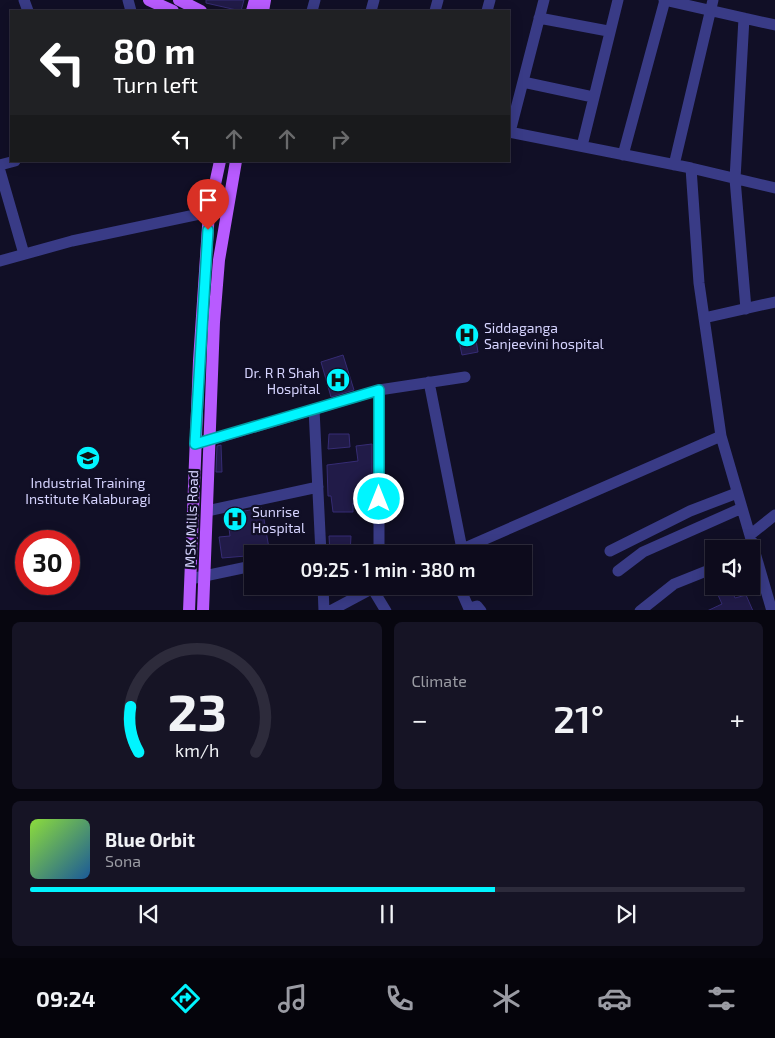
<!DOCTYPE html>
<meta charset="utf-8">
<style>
:root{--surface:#0d0b1c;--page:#161425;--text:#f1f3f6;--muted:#9a9ba3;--line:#2d2b3b;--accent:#00f5ff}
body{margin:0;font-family:"Exo 2",sans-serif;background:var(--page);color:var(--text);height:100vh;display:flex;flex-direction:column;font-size:19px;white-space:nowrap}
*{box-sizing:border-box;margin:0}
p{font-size:16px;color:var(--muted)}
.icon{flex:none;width:28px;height:28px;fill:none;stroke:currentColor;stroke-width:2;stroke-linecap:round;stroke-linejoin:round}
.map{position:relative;height:610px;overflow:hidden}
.sheet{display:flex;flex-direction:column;gap:12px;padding:12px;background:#07060f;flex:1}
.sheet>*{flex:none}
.banner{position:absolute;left:10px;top:10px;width:500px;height:152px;border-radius:0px;box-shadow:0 2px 12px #0003,0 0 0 1px var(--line);background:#202124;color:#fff;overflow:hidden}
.controls{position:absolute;left:705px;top:540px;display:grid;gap:10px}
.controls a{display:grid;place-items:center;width:55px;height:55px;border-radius:0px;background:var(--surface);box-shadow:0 2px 12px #0003,0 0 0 1px var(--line);font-size:25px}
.speed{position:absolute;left:15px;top:530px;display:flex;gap:10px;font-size:25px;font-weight:700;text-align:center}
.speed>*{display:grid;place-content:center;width:65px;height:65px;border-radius:50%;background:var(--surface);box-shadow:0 2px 12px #0003,0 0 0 1px var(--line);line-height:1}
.speed .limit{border:8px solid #d22;background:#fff;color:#111}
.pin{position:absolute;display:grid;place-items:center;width:42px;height:42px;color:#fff;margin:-51px -21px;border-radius:50% 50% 50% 0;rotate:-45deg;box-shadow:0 0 5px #0007}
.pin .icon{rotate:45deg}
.me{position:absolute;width:55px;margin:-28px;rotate:0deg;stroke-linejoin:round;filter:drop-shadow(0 0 4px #0008)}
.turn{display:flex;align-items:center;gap:18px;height:105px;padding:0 20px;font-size:22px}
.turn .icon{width:65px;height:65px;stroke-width:2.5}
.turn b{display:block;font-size:35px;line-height:42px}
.lanes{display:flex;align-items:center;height:48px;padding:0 20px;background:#0003;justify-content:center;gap:25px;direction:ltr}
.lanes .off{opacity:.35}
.big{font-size:38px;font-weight:600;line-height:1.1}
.sheet .card{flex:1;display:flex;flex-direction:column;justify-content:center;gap:8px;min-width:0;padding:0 18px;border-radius:8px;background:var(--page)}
.sheet .dial{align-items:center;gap:0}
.dial svg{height:130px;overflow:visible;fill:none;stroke:var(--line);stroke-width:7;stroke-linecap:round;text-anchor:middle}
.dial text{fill:var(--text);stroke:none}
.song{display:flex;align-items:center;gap:15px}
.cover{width:60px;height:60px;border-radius:8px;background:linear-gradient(135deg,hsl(90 70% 55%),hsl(210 70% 35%))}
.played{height:5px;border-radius:2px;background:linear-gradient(90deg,var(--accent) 65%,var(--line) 65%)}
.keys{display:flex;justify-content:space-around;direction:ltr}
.heat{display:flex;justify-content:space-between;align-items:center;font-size:28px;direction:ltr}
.sheet .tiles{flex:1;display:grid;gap:12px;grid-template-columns:1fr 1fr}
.card:last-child{grid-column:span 2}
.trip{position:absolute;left:244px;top:545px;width:288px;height:50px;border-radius:0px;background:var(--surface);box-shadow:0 2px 12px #0003,0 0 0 1px var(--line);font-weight:600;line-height:50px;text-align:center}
.tab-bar{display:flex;height:80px;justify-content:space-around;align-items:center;background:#05040b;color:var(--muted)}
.tab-bar .icon{width:35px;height:35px}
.tab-bar .active{color:var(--accent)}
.tab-bar b{font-size:22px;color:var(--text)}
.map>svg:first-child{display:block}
</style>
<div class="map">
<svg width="775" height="611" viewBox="0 0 775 611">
<rect width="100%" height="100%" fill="#110f26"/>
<path fill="#211b48" stroke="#362c74" d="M206 0H244L241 11 206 3Z
M474 328 478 352 462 355 457 332Z
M343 355 354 390 331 397 321 362Z
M329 434H349L350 447 328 449Z
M372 444V503H353V512H333L331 496H328L327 465 358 461 356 446Z
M221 445 222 472H216L217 446Z
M262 508 270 554 222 558 219 537 230 536 227 514Z
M329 536H351L350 554H330Z
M714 586H730L735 598 746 595 753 611H707L722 604Z"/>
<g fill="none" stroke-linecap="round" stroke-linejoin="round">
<path stroke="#393b86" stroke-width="11" d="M24 0 28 11
M128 0 131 11
M664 0 775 25
M312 11 315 0
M371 11 374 0
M435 11 438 0
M487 11 490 0
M539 18 608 31
M744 18 735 179 746 309
M523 82 593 97
M509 132 691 168 775 188
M510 132 544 0
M582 146 618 0
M623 155 665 0
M0 165 15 161
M674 165 713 0
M691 168 699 283 721 436 772 611
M0 171 24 254
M0 261 72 241 209 212 227 213
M704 318 775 302
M429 382 462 549
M379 390V554
M314 409 321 554
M201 443 379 390 465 377
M207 511 318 487
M750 535 775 515
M610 551 690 511 737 493
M451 554 721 436
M618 571 643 552 742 508
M195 578 252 566
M323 586 324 611
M459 586 470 611
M372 588 386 611
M470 608 477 606 481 611
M330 611 377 586
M640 611 674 584 714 568"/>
<path stroke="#b85bff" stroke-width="12" d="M149 0 173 11
M179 0 201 11
M252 11 255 0
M263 11 265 0
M189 611 199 361 209 212 220 161
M203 611 214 322 219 260 236 161"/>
</g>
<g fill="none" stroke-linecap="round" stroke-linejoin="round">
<g stroke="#009fa6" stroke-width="12">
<path id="route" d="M208 230 195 444 379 390V499"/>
</g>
<use href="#route" stroke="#00f5ff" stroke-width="9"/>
</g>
<defs>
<g id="hospital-disc" transform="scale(1.25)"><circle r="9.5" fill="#00f5ff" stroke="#110f26"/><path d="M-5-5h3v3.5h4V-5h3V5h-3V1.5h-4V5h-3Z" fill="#111"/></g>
<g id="school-disc" transform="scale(1.25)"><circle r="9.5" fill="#00f5ff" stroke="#110f26"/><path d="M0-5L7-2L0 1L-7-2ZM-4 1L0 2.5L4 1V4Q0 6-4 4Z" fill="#111"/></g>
</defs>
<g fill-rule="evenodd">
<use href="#hospital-disc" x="467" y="335"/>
<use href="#hospital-disc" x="338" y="380"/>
<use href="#school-disc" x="88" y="458"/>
<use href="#hospital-disc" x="235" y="519"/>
</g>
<g text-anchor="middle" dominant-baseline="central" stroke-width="4.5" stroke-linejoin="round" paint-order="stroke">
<g font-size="14" fill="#d6d4ff" stroke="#110f26" text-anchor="start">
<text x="484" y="327">Siddaganga<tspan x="484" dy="16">Sanjeevini hospital</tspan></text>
<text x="320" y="372" text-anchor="end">Dr. R R Shah<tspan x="320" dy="16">Hospital</tspan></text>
<text x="88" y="482" text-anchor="middle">Industrial Training<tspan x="88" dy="16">Institute Kalaburagi</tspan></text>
<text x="252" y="511">Sunrise<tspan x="252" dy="16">Hospital</tspan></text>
</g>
<g font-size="14" fill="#d6d4ff" stroke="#110f26">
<text transform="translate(191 519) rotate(-88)">MSK Mills Road</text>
</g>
</g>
</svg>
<div class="controls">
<a><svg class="icon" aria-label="sound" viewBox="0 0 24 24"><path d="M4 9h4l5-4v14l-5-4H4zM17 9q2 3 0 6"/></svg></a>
</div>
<div class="speed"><div class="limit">30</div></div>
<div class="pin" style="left:208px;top:230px;background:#d93025"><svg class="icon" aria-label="arrive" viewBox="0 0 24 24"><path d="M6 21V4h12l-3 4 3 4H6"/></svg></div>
<svg class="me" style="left:379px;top:499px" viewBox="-20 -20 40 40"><circle r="17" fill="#00f5ff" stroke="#fff" stroke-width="3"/><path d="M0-11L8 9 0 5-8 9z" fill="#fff"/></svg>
<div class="trip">09:25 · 1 min · 380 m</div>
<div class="banner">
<div class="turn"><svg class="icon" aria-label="left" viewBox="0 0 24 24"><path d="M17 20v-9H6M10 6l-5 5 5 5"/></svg><div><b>80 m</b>Turn left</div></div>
<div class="lanes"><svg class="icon" aria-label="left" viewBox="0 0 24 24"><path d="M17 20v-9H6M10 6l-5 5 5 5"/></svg><svg class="icon off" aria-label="ahead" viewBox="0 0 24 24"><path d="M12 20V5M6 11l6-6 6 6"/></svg><svg class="icon off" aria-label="ahead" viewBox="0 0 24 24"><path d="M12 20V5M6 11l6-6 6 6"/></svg><svg class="icon off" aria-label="right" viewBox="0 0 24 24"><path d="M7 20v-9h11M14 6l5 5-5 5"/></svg></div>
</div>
</div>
<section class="sheet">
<div class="tiles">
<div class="card dial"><svg viewBox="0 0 100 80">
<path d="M14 69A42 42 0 1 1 86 69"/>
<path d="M14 69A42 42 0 0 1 9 41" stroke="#00f5ff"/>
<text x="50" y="56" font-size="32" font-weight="700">23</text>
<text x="50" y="72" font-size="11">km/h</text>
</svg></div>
<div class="card"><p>Climate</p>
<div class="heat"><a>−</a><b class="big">21°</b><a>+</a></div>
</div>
<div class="card">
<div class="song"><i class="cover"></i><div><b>Blue Orbit</b><p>Sona</p></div></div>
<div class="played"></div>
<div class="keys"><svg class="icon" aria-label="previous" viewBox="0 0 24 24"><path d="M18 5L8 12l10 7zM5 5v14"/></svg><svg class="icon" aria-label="pause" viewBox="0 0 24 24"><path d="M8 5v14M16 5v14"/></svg><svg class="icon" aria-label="next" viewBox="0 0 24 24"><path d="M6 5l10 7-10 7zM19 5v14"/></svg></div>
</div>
</div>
</section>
<nav class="tab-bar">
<b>09:24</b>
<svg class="icon active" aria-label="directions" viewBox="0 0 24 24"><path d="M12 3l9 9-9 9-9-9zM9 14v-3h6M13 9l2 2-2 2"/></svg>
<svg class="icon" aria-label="music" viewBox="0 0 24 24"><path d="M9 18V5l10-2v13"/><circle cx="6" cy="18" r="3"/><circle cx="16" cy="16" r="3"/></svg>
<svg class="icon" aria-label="phone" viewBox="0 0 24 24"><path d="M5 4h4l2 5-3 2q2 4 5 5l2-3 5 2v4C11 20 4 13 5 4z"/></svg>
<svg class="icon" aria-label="climate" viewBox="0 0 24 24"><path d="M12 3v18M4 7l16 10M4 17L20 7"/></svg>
<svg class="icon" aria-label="car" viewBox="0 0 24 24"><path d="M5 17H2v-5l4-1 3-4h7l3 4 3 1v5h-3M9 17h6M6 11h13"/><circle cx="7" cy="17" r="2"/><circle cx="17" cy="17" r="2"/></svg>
<svg class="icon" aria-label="filters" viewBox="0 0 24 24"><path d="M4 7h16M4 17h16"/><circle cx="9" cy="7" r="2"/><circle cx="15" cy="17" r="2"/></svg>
</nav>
